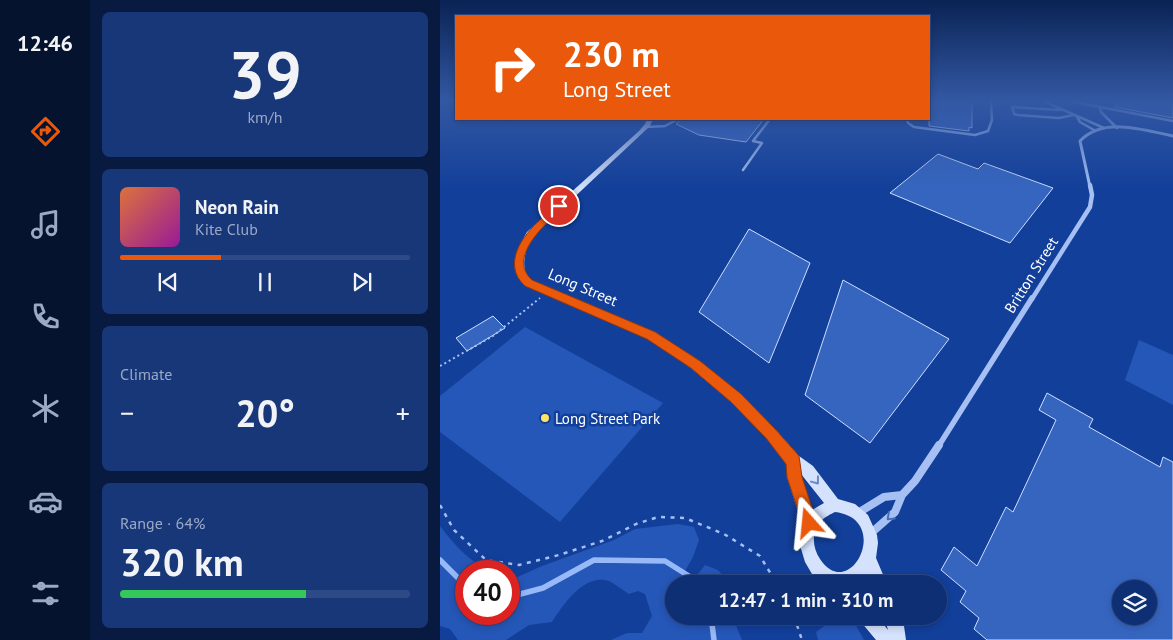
<!DOCTYPE html>
<meta charset="utf-8">
<style>
:root{--surface:#0e2f74;--page:#173779;--text:#f1f3f6;--muted:#9ba9c5;--line:#2e4a86;--accent:#ea580c}
body{margin:0;font-family:"PT Sans",sans-serif;background:var(--page);color:var(--text);height:100vh;display:flex;flex-direction:column;font-size:19px;white-space:nowrap}
*{box-sizing:border-box;margin:0}
p{font-size:16px;color:var(--muted)}
.icon{flex:none;width:28px;height:28px;fill:none;stroke:currentColor;stroke-width:2;stroke-linecap:round;stroke-linejoin:round}
.map{position:relative;flex:1;overflow:hidden}
.panel{display:flex;flex-direction:column;gap:12px;padding:12px;background:#081a40;width:350px}
.panel>*{flex:none}
.guide{position:absolute;left:15px;top:15px;width:475px;height:105px;border-radius:0px;box-shadow:0 2px 8px #0003,0 0 0 1px var(--line);background:#ea580c;color:#fff;overflow:hidden}
.fabs{position:absolute;left:672px;top:580px;display:grid;gap:10px}
.fabs a{display:grid;place-items:center;width:45px;height:45px;border-radius:50%;background:var(--surface);box-shadow:0 2px 8px #0003,0 0 0 1px var(--line);font-size:25px}
.speed{position:absolute;left:15px;top:560px;display:flex;gap:10px;font-size:25px;font-weight:700;text-align:center}
.speed>*{display:grid;place-content:center;width:65px;height:65px;border-radius:50%;background:var(--surface);box-shadow:0 2px 8px #0003,0 0 0 1px var(--line);line-height:1}
.speed .limit{border:8px solid #d22;background:#fff;color:#111}
.pin{position:absolute;display:grid;place-items:center;width:42px;height:42px;color:#fff;margin:-21px;border:2px solid #fff;border-radius:50%;box-shadow:0 1px 5px #0007}
.me{position:absolute;width:55px;margin:-28px;rotate:342deg;stroke-linejoin:round;filter:drop-shadow(0 0 4px #0008)}
.turn{display:flex;align-items:center;gap:18px;height:105px;padding:0 25px;font-size:22px}
.turn .icon{width:65px;height:65px;stroke-width:2.5}
.turn b{display:block;font-size:35px;line-height:42px}
.big{font-size:38px;font-weight:600;line-height:1.1}
.panel .tile{flex:1;display:flex;flex-direction:column;justify-content:center;gap:8px;min-width:0;padding:0 18px;border-radius:8px;background:var(--page)}
.panel .dial{align-items:center;gap:0}
.dial b{font-size:65px;line-height:1}
.song{display:flex;align-items:center;gap:15px}
.cover{width:60px;height:60px;border-radius:8px;background:linear-gradient(135deg,hsl(20 70% 55%),hsl(300 70% 35%))}
.played{height:5px;border-radius:2px;background:linear-gradient(90deg,var(--accent) 35%,var(--line) 35%)}
.keys{display:flex;justify-content:space-around;direction:ltr}
.heat{display:flex;justify-content:space-between;align-items:center;font-size:28px;direction:ltr}
.charge{height:8px;border-radius:4px;background:linear-gradient(90deg,#34c759 64%,var(--line) 0)}
.trip{position:absolute;left:225px;top:575px;width:282px;height:50px;border-radius:25px;background:var(--surface);box-shadow:0 2px 8px #0003,0 0 0 1px var(--line);font-weight:600;line-height:50px;text-align:center}
main{display:flex;flex:1;min-height:0}
.tab-bar{display:flex;flex-direction:column;width:90px;justify-content:space-around;align-items:center;background:#06132e;color:var(--muted)}
.tab-bar .icon{width:35px;height:35px}
.tab-bar .on{color:var(--accent)}
.tab-bar b{font-size:22px;color:var(--text)}
.map>svg:first-child{display:block}
</style>
<main>
<nav class="tab-bar">
<b>12:46</b>
<svg class="icon on" aria-label="directions" viewBox="0 0 24 24"><path d="M12 3l9 9-9 9-9-9zM9 14v-3h6M13 9l2 2-2 2"/></svg>
<svg class="icon" aria-label="music" viewBox="0 0 24 24"><path d="M9 18V5l10-2v13"/><circle cx="6" cy="18" r="3"/><circle cx="16" cy="16" r="3"/></svg>
<svg class="icon" aria-label="phone" viewBox="0 0 24 24"><path d="M5 4h4l2 5-3 2q2 4 5 5l2-3 5 2v4C11 20 4 13 5 4z"/></svg>
<svg class="icon" aria-label="climate" viewBox="0 0 24 24"><path d="M12 3v18M4 7l16 10M4 17L20 7"/></svg>
<svg class="icon" aria-label="car" viewBox="0 0 24 24"><path d="M5 17H2v-5l4-1 3-4h7l3 4 3 1v5h-3M9 17h6M6 11h13"/><circle cx="7" cy="17" r="2"/><circle cx="17" cy="17" r="2"/></svg>
<svg class="icon" aria-label="filters" viewBox="0 0 24 24"><path d="M4 7h16M4 17h16"/><circle cx="9" cy="7" r="2"/><circle cx="15" cy="17" r="2"/></svg>
</nav>
<section class="panel">
<div class="tile dial"><b>39</b><p>km/h</p></div>
<div class="tile">
<div class="song"><i class="cover"></i><div><b>Neon Rain</b><p>Kite Club</p></div></div>
<div class="played"></div>
<div class="keys"><svg class="icon" aria-label="previous" viewBox="0 0 24 24"><path d="M18 5L8 12l10 7zM5 5v14"/></svg><svg class="icon" aria-label="pause" viewBox="0 0 24 24"><path d="M8 5v14M16 5v14"/></svg><svg class="icon" aria-label="next" viewBox="0 0 24 24"><path d="M6 5l10 7-10 7zM19 5v14"/></svg></div>
</div>
<div class="tile"><p>Climate</p>
<div class="heat"><a>−</a><b class="big">20°</b><a>+</a></div>
</div>
<div class="tile"><p>Range · 64%</p><b class="big">320 km</b><div class="charge"></div></div>
</section>
<div class="map">
<svg width="733" height="640" viewBox="0 0 733 640">
<rect width="100%" height="100%" fill="#123f9a"/>
<path fill="#2557b8" d="M85 327 223 403 120 522 0 432V396Z
M699 340 733 355V405L685 380Z
M238 524 254 527 259 540 253 557 240 580 242 584H234V616H292L302 640H171L187 633H202L212 616 205 594 198 591 189 594C183 590 175 584 169 581 144 573 123 605 112 622L89 625 66 640H18L10 629 0 626V526C14 544 28 561 50 571H26V614H69V578L73 579 102 566 174 540 195 529Z
M265 565 278 570 290 584H250Z
M398 616 413 620 424 640H378L376 632Z"/>
<g fill="none" stroke-linecap="round" stroke-linejoin="round">
<path stroke="#97b9f7" stroke-width="5.5" d="M0 560 26 586
M69 597 103 588 154 560 225 561 252 578 255 584
M271 616 274 640"/>
</g>
<path fill="#3665c0" stroke="#cedefd" fill-rule="evenodd" d="M489 100H532V128L529 127V131L489 126Z
M675 100H733V118L675 107Z
M241 119H324L306 142 259 135 236 124Z
M498 154 538 169 544 163 613 188 570 243 450 193Z
M309 229 370 263 329 363 259 312Z
M403 280 509 339 430 443 365 395Z
M53 316 65 328 27 351 16 338Z
M607 393 653 419 649 427 720 467 723 457 733 462V640H547L534 629 539 618 520 602 526 591 501 570 514 547 537 566 566 507 573 512 616 420 599 410ZM681 589H709V616H681Z"/>
<g fill="none" stroke-linecap="round" stroke-linejoin="round">
<path stroke="#a6c0f4" stroke-width="2" stroke-dasharray="2 3" stroke-linecap="butt" d="M0 366 53 336 100 298"/>
<path stroke="#a6c0f4" stroke-width="2.5" stroke-dasharray="4 5.5" stroke-linecap="butt" d="M0 505 14 530 46 560 79 565 119 555 162 541 196 524 218 517 245 518 284 534 320 556 337 584
M354 616 362 640"/>
<path stroke="#a6c0f4" stroke-width="2.5" d="M601 100 664 128
M624 100 733 121
M660 108 661 112 677 128
M620 110 572 107 574 114 578 115 619 118 633 115
M637 117 640 122 654 130
M467 119 468 123 474 127 535 135 548 131 552 120 551 100
M206 127 225 126 238 119
M303 170 322 143 313 141 330 119"/>
<path stroke="#a6c0f4" stroke-width="3" d="M650 187 640 141C663 116 704 130 733 136"/>
<path stroke="#a6c0f4" stroke-width="4.5" d="M592 299 650 207 652 195 650 185"/>
<path stroke="#a6c0f4" stroke-width="5.5" d="M498 447 592 298"/>
<path stroke="#a6c0f4" stroke-width="8" d="M418 513 444 497 462 495
M430 534 455 512 462 495 475 481 499 445"/>
<path fill="#d5e2fd" fill-rule="evenodd" d="M207 119H213L210 126 93 236C85 250 79 267 91 281L215 332 259 362 300 394 335 429 359 456 373 466 398 499 415 504 428 515 437 535 438 543 436 558 447 584H431L427 574 421 579 410 584H387L372 574 365 562 359 542 362 524 347 477 348 463 327 437 292 402 251 368 207 338 85 285C69 267 76 251 87 232L199 131 205 124ZM361 474 384 503 372 510 361 477ZM395 512C453 519 410 604 380 559 372 547 371 531 382 520 385 517 391 514 395 512Z
M419 616H437L448 630 444 616H460L464 626 466 640H436L421 622Z"/>
</g>
<defs><path id="oneway-chevron" d="M-2-3.5L2.5 0L-2 3.5" fill="none" stroke-width="1.6" stroke-linecap="round" stroke-linejoin="round" transform="scale(1.25)"/></defs>
<use stroke="#6a88c7" href="#oneway-chevron" transform="translate(376 481) rotate(53)"/>
<use stroke="#466cba" href="#oneway-chevron" transform="translate(450 517) rotate(137)"/>
<linearGradient id="sky" x2="0" y2="1"><stop stop-color="#0a2355"/><stop offset="0.53" stop-color="#3358a3"/><stop offset="1" stop-color="#3358a3" stop-opacity="0"/></linearGradient>
<rect width="733" height="190" fill="url(#sky)"/>
<path fill="#ea580c" stroke="#983908" d="M119 204 122 205V208C107 223 66 257 92 280L215 332 260 361 301 394 335 429 359 456 362 477 377 523 375 528 369 531 364 528 347 477 346 464 326 438 291 402 251 368 207 339 85 286C61 264 83 235 101 219 106 214 112 206 119 204Z"/>
<circle fill="#ffe468" stroke="#123f9a" stroke-width="2" cx="105" cy="418" r="5"/>
<g text-anchor="middle" dominant-baseline="central" stroke-width="5" stroke-linejoin="round" paint-order="stroke">
<g font-size="15" fill="#fff" stroke="#123f9a">
<text transform="translate(591 275) rotate(-58)">Britton Street</text>
<text transform="translate(143 287) rotate(23)">Long Street</text>
</g>
<g font-size="15" fill="#fff" stroke="#123f9a" text-anchor="start">
<text x="115" y="418">Long Street Park</text>
</g>
</g>
</svg>
<div class="fabs">
<a><svg class="icon" aria-label="layers" viewBox="0 0 24 24"><path d="M12 4l9 5-9 5-9-5zM3 14l9 5 9-5"/></svg></a>
</div>
<div class="speed"><div class="limit">40</div></div>
<div class="pin" style="left:119px;top:206px;background:#d93025"><svg class="icon" aria-label="arrive" viewBox="0 0 24 24"><path d="M6 21V4h12l-3 4 3 4H6"/></svg></div>
<svg class="me" style="left:369px;top:523px" viewBox="-20 -20 40 40"><path d="M0-17L14 15 0 8-14 15z" fill="#ea580c" stroke="#fff" stroke-width="4"/></svg>
<div class="trip">12:47 · 1 min · 310 m</div>
<div class="guide">
<div class="turn"><svg class="icon" aria-label="right" viewBox="0 0 24 24"><path d="M7 20v-9h11M14 6l5 5-5 5"/></svg><div><b>230 m</b>Long Street</div></div>
</div>
</div>
</main>
